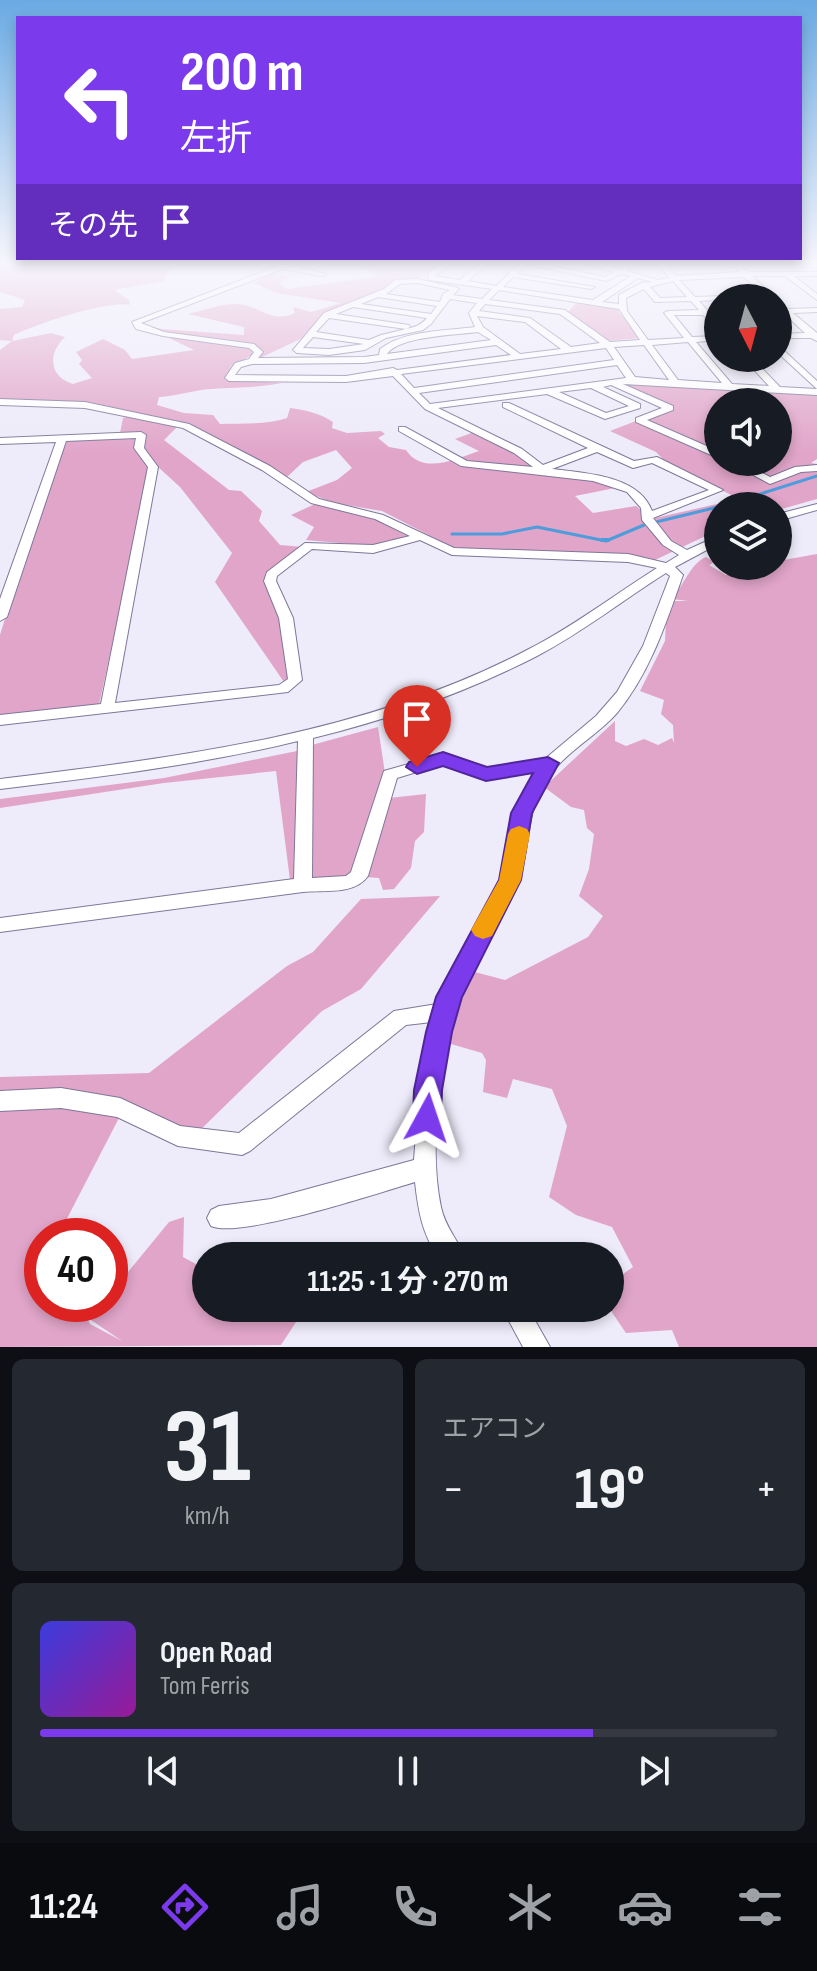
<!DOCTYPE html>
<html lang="ja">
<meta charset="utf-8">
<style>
:root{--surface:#171b24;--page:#242831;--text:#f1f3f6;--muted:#9ea1a6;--line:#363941;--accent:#7c3aed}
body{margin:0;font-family:"Sofia Sans Condensed","Noto Sans JP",sans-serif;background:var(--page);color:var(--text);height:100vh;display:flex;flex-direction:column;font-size:30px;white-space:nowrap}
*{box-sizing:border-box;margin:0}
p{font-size:26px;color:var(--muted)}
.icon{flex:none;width:44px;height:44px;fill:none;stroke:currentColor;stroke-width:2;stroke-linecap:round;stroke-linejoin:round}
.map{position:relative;height:1347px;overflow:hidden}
.details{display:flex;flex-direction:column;gap:12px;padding:12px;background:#0d0f14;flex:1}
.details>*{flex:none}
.top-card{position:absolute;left:16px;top:16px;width:786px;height:244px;border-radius:0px;box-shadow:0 4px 12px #0003;background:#7c3aed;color:#fff;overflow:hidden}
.needle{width:52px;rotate:174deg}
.fabs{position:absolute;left:704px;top:284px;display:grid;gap:16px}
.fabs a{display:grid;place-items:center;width:88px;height:88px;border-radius:50%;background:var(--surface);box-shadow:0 4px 12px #0003;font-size:40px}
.speed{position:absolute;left:24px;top:1218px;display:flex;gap:16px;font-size:40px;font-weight:700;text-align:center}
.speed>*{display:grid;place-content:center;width:104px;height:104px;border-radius:50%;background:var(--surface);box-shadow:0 4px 12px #0003;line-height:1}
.speed .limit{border:12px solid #d22;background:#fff;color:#111}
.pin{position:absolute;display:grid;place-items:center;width:68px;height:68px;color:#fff;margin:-82px -34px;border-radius:50% 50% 50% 0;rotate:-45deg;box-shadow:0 0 8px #0007}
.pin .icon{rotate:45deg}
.me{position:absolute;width:88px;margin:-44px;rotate:5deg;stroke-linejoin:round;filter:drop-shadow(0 0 6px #0008)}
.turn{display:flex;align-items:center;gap:28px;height:168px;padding:0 32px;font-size:36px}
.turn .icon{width:104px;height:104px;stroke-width:2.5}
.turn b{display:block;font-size:56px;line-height:68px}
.then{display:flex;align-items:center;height:76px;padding:0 32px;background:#0003;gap:16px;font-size:30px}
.big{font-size:60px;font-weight:700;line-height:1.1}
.details .widget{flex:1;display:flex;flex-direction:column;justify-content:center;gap:12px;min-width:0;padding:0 28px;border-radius:12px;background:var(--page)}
.details .dial{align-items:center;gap:0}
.dial b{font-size:104px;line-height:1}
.song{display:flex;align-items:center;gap:24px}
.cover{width:96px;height:96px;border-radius:12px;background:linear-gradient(135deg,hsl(240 70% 55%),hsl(300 70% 35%))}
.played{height:8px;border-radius:4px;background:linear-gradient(90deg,var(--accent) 75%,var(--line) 75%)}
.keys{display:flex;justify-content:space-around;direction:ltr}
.heat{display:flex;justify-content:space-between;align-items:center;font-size:44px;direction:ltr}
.details .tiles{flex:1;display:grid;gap:12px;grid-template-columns:1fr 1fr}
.widget:last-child{grid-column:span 2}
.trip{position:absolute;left:192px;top:1242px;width:432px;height:80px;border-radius:40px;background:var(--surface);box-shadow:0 4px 12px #0003;font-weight:700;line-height:80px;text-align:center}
.menu{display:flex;height:128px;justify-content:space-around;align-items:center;background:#090b0e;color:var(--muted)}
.menu .icon{width:56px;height:56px}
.menu .on{color:var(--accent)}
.menu b{font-size:36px;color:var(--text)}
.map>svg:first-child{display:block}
</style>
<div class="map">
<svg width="817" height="1347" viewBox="0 0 817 1347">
<rect width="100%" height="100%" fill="#eeebfa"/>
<path fill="#e1a5c9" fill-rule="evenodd" d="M0 265H176L166 274 164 281 114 290 129 300 130 305C108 300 36 324 14 335L12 341 51 333 65 337C48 353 48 376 73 384L92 378 79 364 82 360 76 352 103 339 125 350 132 359 194 350 140 324 162 329 244 335V327L188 314C205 310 221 303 239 304 259 306 273 324 295 313L293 307 311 312 341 303 276 293 254 283 271 273 291 277 278 283 287 289 379 276 362 268 313 265H444L413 281 395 282 387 291 325 315 311 334 258 359 250 356 231 366 225 380 282 383C256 388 237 387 211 389 194 390 177 396 159 397L157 405 184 413 213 415 220 424C242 423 266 425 287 418L290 408C305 410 320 413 333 422L332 428 347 433 381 431 385 434 378 438 389 447 406 450C423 476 458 458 479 451L455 439 474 432 542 469 591 478 615 488 575 496 593 513 636 506 641 510 642 521 739 499 665 461 656 452 610 431 672 407 624 385 639 382 817 393V459L811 463 817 464V499L778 510V506H718V530L655 560 454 548 382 511 334 503 306 492 337 480 352 468 336 450 303 462 286 478 208 438 191 424 89 402 0 400V350L12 341 0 340V309L22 307 25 300 0 292ZM718 402H778V462H718Z
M578 301 619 308 618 311 640 338 608 341 568 312Z
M130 416 177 427 164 440 229 490 241 491 262 511 259 521 280 545 303 547 274 569 277 604 292 674 284 682 215 582 232 553 180 487 157 466 144 447V433H120L123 418Z
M135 437 134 448 150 469 99 705 0 715V635L48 479 65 441Z
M315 504 373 518 407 536 374 546 306 540 314 527 291 515Z
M817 554V1347H679L672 1330 626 1333 609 1308 610 1283 633 1267 612 1227 576 1215 549 1197 567 1126 552 1089 513 1079 507 1098 483 1092 486 1060 482 1053 451 1044 453 1009 471 971 505 980 588 937 603 916 579 896 589 869 594 834 587 828 584 810 571 807 544 787 615 721V741L626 746 644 739 658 745 672 738 674 743 673 725 661 714 664 700 640 691 665 641 667 601H688L672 599C683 586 691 563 706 557L715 562 709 565 726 575 761 566H778V561Z
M378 727 385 773 355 872C342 877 324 884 311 876L312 745Z
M297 751 299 877 290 880 276 771 164 783 0 808V799L164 778Z
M426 794 424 832 415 841 411 868 394 889 383 890 379 878 364 877 389 798Z
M440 896 361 989 322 1011 192 1138 120 1116 58 1236H42V1304H80L90 1324 122 1341 91 1320 102 1304H110V1294L169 1222 184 1217 183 1257 203 1268 202 1304 206 1305V1308H313L298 1319 281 1345 0 1347V1077L149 1073 287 966 313 952 361 899Z"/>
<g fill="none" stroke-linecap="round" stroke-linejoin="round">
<path stroke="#4e9cdb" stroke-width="3" d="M722 506 817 476
M656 522 718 507
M452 534H502L537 527 606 541 644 525"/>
<path stroke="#4e9cdb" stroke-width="4" d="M602 540H608"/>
<g stroke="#7e7798" stroke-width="2">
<path id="minor" d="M280 265H290L326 274 322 276 283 269 141 323 164 332 254 344 263 352 258 358 364 357 379 355 380 349C405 330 445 331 475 327L469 313 477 303 450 299 431 324 423 330 386 338 365 350 329 355 297 353 293 350 324 313 384 289 395 280 417 279 455 287 459 289 453 295 482 299 492 289 429 280 428 273 441 265H449L435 276 460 280 478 265H486L468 281 496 286 518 265H525L517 274 595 287 591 289 513 277 503 287 593 300 631 276 621 274 606 281 531 265H547L605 277 614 272 589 265H602L620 269 623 265H629L627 271 658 280 669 278 659 265H666L676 276 740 272 733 265H740L748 272H817V276H794L817 294V300L785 276H752L775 298H767L744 277 679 280 695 297 721 296 722 298H718V300L699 301 707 310H718V314H711L718 322V329L703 315H674L692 337 718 336V340L696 342 732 384 769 386 743 358H752L780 387 817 389V395L623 384 673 406V410L647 420 718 451V458L636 422V418L662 408 611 385 603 387 640 404V408L605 419 547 394 438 408 522 449 543 465 588 448 503 407V403H509L634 461 657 457 723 490 653 518 671 541 687 550 718 536V544L675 567 683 575C666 623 650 673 617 713 594 739 560 754 543 786 526 816 530 848 519 880 503 916 480 948 465 983 440 1040 428 1146 441 1207 445 1227 457 1238 464 1256H438C422 1234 418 1209 415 1182 378 1193 240 1239 211 1226L207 1218 211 1210 219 1206 271 1199 414 1160 419 1092 432 1022 406 1025 250 1151 242 1155 178 1146 117 1117 61 1108 0 1111V1091L61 1088 120 1098 180 1126 239 1133 394 1011 437 1004 456 962 501 880 506 864 515 810 536 770 486 779 443 764 397 778 368 876C355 895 324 890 303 892L0 932V918L294 879 298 741C200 765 100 777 0 789V779C180 757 366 735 529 649 574 626 614 595 657 568L628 562 452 555 420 540 373 553 312 549 277 576 276 581 293 618 302 680 288 692 0 725V715L101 704 148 467 134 448 136 438 66 441 7 617 0 621V599L56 442 0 444V438L141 432 146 435 144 448 158 467 115 703 279 685 288 679 279 618 264 581 267 572 305 543 373 545 410 536 375 519 311 503 262 470 183 428 85 408 0 405V399L85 402 189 424 270 466 319 499 383 515 454 548 628 554 666 563 679 555 663 545 642 520 641 508 627 492 593 481 461 466 399 431V427H405L467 461 533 467 514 453 425 409 393 376 346 382 229 381 225 378 235 363 249 359 254 352 249 348 163 336 136 329 132 322ZM638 278 652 282 641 283 619 295V304L602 302ZM673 281 687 297 660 298 650 287ZM417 283 450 290 443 294 440 302 386 294 400 284ZM644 289 655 302 691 301 699 310 668 311 664 313 684 338 648 340 627 311 626 298ZM499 290 619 309 640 340 610 342 565 310 489 300ZM378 297 437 306 431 314 361 304ZM485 304 560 314 600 343 571 347 530 318 479 311ZM353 307 427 318C421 325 415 327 406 329L410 327 409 325 336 314ZM477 316 525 322 561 349 520 354 483 327ZM329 318 406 329 381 335 369 340 316 332ZM478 332 491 340 387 354C399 336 456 335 478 332ZM313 337 364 344 329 349 303 348ZM688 342 722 383 678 380 652 345ZM496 345 511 355 397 370 393 368 346 376 235 375 241 367 252 364 364 363ZM644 345 669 380 635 377 614 347ZM606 348 614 360 414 388 401 374ZM617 365 626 378 430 404 419 393ZM591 388 629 406 606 413 559 392ZM597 452 633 468 652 463 709 490 652 511C639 475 584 473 552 469ZM666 573 670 576 643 646 617 692 596 716 546 758 487 769 443 754 384 771 351 872 346 876 312 878 313 738C391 719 467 692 537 656 583 632 623 600 666 573Z
M778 302 788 309 817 308V312L793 313 817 333V341L811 338H778V334L805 333 778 308Z
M778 345 817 381V389L778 353Z
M729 462H742L770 477 795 467 817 465V471L801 472 770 484Z
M817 504V510L778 521V514Z
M502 1308H528L550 1347H523Z"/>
</g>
<use href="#minor" fill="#fff" fill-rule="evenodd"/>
</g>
<linearGradient id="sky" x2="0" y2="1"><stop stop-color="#6aaae3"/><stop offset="0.58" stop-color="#f7f6fd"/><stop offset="1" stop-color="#f7f6fd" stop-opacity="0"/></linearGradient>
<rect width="817" height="454" fill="url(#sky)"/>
<path fill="#7c3aed" stroke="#51269a" stroke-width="2" d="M443 752 487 767 548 757 559 763 532 813 521 880 462 997 452 1032 442 1090 441 1118 437 1127 427 1131 417 1127 413 1118 414 1090 426 1032 436 997 499 880 511 813 533 773 486 781 443 766 417 774 406 767 409 762Z"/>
<path fill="#f59e0b" d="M519 826 527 829 530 834 521 880 492 936 483 939 475 936 471 930 499 880 508 834 511 829Z"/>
</svg>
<div class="fabs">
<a><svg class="needle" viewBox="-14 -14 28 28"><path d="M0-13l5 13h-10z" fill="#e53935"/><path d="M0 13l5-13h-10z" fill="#9ea1a6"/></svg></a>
<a><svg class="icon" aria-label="sound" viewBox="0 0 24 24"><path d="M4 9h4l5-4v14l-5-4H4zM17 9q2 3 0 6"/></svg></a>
<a><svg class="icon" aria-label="layers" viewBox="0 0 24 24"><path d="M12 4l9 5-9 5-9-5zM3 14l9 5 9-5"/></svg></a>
</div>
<div class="speed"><div class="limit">40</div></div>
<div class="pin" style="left:417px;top:767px;background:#d93025"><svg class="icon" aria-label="arrive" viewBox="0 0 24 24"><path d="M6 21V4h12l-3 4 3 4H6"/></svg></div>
<svg class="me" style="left:427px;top:1118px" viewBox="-20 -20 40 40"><path d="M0-17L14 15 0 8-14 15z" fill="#7c3aed" stroke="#fff" stroke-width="4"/></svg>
<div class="trip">11:25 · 1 分 · 270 m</div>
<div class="top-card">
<div class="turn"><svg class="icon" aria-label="left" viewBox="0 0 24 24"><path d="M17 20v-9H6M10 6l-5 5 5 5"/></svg><div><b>200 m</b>左折</div></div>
<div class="then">その先<svg class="icon" aria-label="arrive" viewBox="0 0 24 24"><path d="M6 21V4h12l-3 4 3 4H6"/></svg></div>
</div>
</div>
<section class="details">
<div class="tiles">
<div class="widget dial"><b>31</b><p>km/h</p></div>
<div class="widget"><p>エアコン</p>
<div class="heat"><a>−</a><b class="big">19°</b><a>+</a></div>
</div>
<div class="widget">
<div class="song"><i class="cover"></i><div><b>Open Road</b><p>Tom Ferris</p></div></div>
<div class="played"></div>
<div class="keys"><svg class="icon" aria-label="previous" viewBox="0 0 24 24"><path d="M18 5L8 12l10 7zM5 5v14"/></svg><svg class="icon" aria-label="pause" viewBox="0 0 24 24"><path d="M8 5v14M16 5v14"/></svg><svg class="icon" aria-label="next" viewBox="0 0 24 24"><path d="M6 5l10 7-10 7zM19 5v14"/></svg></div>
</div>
</div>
</section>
<nav class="menu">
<b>11:24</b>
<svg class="icon on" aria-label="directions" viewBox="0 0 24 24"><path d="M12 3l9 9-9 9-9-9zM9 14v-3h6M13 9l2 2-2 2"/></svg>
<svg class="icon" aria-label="music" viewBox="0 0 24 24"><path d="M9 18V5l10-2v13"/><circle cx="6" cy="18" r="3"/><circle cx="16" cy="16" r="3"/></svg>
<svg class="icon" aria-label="phone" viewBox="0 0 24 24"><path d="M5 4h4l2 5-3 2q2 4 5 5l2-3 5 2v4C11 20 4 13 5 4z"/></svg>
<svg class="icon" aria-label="climate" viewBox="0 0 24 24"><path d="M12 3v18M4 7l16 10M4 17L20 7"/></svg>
<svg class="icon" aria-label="car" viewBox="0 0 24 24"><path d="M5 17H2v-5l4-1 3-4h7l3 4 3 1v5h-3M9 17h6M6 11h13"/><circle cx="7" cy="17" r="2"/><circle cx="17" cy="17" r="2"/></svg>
<svg class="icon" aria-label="filters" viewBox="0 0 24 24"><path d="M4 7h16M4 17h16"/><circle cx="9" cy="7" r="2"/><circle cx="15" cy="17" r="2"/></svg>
</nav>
